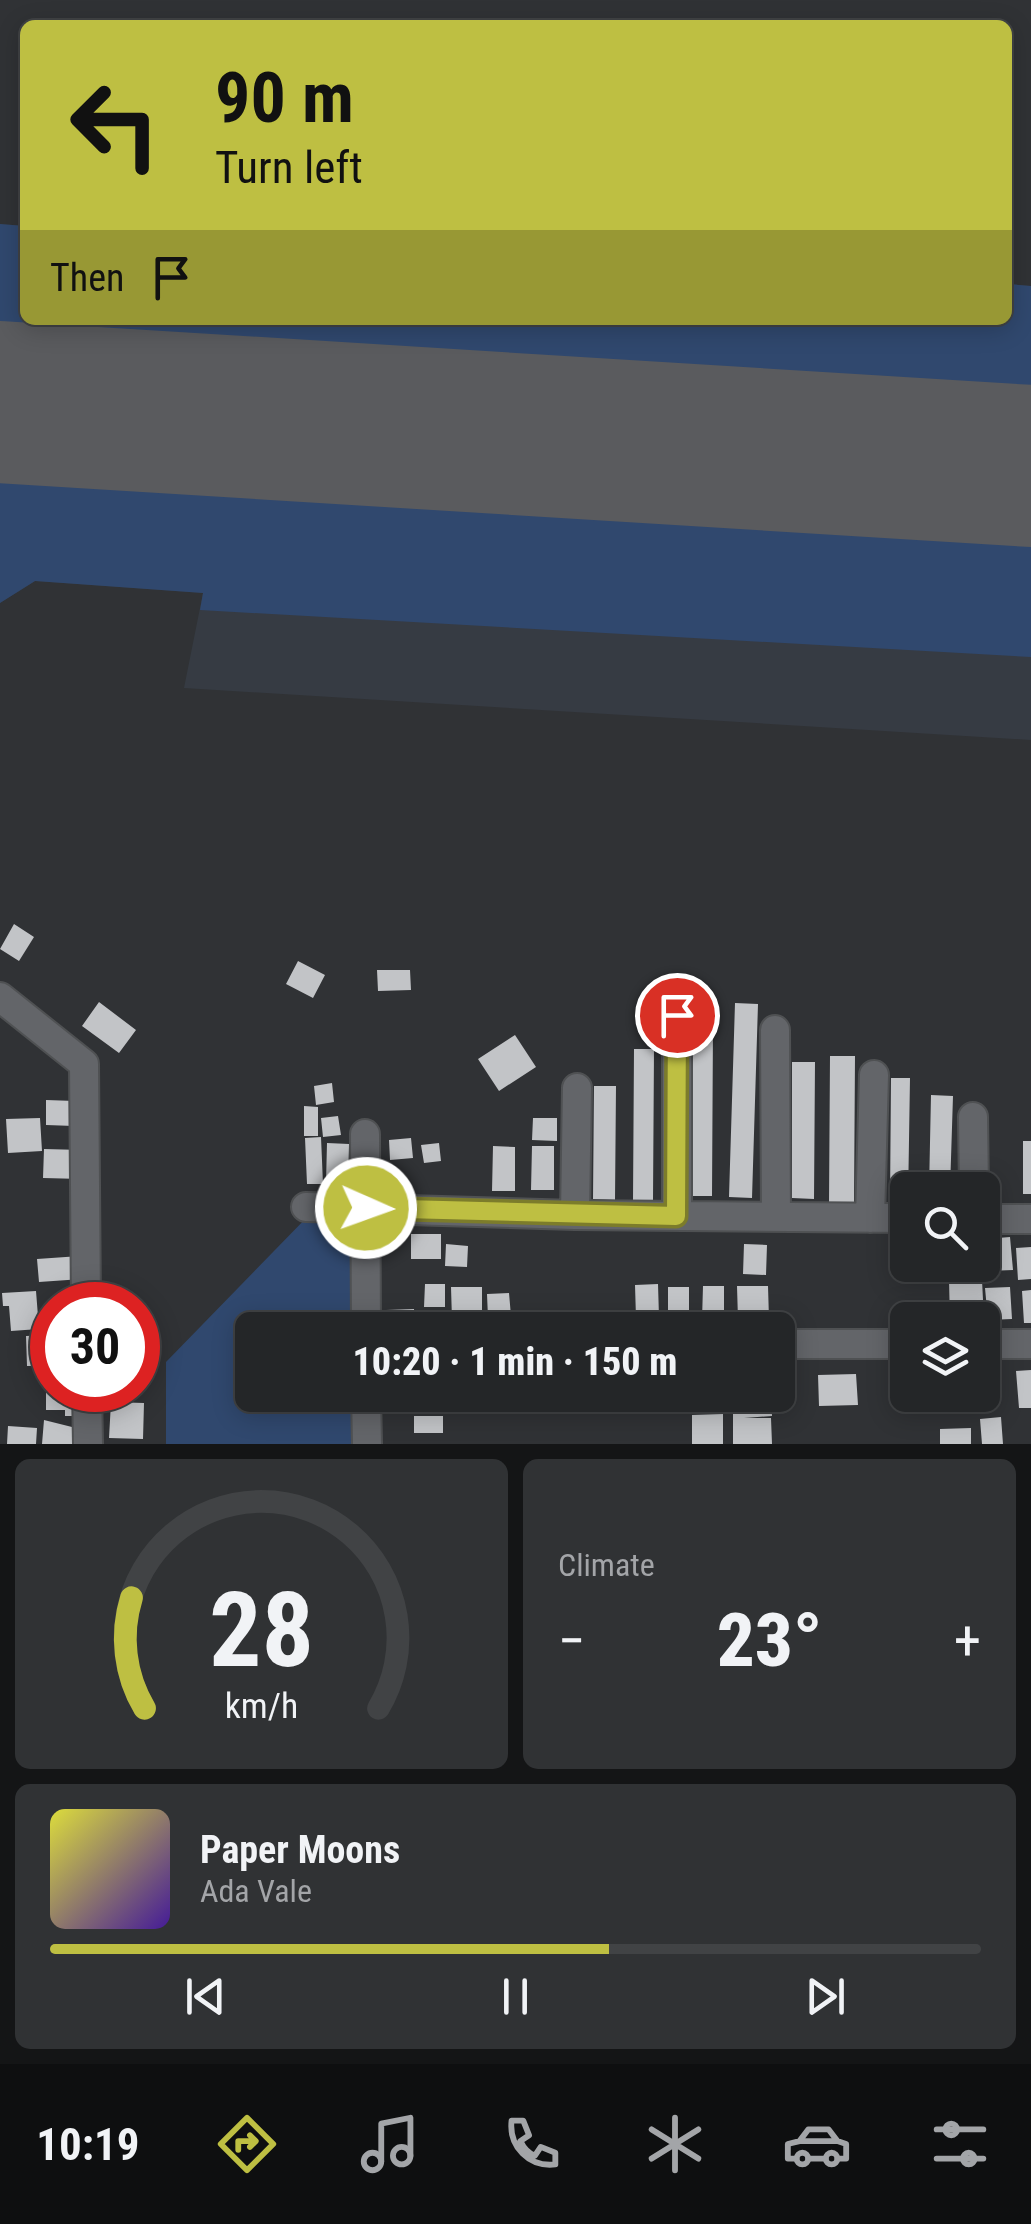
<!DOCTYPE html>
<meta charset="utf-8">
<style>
:root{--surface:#242628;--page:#303234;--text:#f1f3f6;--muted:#a3a5a8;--line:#414345;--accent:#bebf42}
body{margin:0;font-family:"Roboto Condensed",sans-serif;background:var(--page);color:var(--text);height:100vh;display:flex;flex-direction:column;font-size:38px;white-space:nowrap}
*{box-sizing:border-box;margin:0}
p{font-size:32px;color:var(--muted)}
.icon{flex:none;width:55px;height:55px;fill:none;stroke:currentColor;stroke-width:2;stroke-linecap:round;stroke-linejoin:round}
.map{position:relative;height:1444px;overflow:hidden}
.drawer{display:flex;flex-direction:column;gap:15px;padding:15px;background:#141516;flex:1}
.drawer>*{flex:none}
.guide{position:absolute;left:20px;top:20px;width:992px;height:305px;border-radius:15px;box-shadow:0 5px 25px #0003,0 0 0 2px var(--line);background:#bebf42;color:#111;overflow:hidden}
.buttons{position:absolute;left:890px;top:1172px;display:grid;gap:20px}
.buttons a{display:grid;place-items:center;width:110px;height:110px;border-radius:15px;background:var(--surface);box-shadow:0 5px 25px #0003,0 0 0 2px var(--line);font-size:50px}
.speed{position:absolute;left:30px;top:1282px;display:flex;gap:20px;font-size:50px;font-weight:700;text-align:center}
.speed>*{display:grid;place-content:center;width:130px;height:130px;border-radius:50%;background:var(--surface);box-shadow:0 5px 25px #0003,0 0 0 2px var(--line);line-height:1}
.speed .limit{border:15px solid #d22;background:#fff;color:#111}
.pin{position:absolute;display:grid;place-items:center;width:85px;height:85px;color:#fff;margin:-42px;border:5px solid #fff;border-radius:50%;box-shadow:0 2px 10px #0007}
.me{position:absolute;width:110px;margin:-55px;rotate:92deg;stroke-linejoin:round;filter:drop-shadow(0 0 8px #0008)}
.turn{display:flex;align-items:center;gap:35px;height:210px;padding:0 30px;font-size:45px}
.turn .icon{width:130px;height:130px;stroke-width:2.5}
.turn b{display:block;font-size:70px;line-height:85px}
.then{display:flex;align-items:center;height:95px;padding:0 30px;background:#0003;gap:20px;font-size:38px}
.big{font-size:75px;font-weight:800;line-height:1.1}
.drawer .card{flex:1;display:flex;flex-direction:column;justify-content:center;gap:15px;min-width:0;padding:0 35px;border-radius:15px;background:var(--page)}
.drawer .dial{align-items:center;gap:0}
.dial svg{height:260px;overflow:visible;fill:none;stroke:var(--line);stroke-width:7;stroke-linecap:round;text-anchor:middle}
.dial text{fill:var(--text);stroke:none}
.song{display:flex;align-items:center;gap:30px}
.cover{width:120px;height:120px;border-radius:15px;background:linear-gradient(135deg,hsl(60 70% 55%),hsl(260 70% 35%))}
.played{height:10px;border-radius:5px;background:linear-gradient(90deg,var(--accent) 60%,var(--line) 60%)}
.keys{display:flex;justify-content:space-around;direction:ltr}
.heat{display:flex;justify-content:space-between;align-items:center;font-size:55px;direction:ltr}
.drawer .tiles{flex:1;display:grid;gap:15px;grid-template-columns:1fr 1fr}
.card:last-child{grid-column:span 2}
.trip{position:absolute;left:235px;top:1312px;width:560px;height:100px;border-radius:15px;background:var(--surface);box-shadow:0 5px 25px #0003,0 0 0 2px var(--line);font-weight:800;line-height:100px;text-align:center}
.tabs{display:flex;height:160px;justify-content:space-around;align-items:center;background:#0e0f10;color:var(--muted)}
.tabs .icon{width:70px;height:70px}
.tabs .current{color:var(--accent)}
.tabs b{font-size:45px;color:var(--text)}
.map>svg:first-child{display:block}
</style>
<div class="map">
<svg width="1031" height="1444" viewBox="0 0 1031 1444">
<rect width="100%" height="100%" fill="#303235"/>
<path fill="#363b43" d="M0 224 25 226V320H1008V284L1031 286V740L184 688 203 593 35 581 0 603Z"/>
<path fill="#30486e" d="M0 224 25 226V320H1008V284L1031 286V404L0 335Z
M0 468 1031 526V657L200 610 203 593 35 581 0 603Z
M312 1212 365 1213V1330H252V1395H366V1444H166V1362Z"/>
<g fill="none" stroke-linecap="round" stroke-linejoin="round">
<path stroke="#5a5b5e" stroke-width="162" d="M0 402 1031 466"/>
</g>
<path fill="#c2c4c7" d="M14 924 34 937 19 961 0 949Z
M298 961 325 975 313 998 286 984Z
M377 970H410L411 990 378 991Z
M99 1002 136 1030 119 1053 82 1026Z
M735 1003 758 1004 752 1198 729 1197Z
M691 1024H713L712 1196H690Z
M515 1035 536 1067 499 1091 478 1059Z
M634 1049H654L653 1200H633Z
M830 1056H855L854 1203H829Z
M792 1062H815L814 1199 792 1198Z
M891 1078H910L908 1202H890Z
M332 1083 334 1102 316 1105 314 1086Z
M594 1086H616L615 1200 593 1199Z
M931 1095 953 1096 950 1190H929Z
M46 1100 75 1101 74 1126 46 1125Z
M304 1106 318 1107V1136H304Z
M338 1116 341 1135 323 1137 321 1118Z
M40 1118 42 1151 8 1153 6 1119Z
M533 1118H557V1141L532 1140Z
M321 1137 323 1184H307L305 1138Z
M411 1138 413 1158 390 1160 389 1140Z
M1023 1141H1031V1194H1023Z
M327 1143 349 1144 348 1184 326 1183Z
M439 1143 441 1161 424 1163 421 1145Z
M493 1146 515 1147V1191H492Z
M532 1146H554V1190H531Z
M44 1149 82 1150V1179L43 1178Z
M411 1234H441V1259H411Z
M1010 1237 1013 1270 988 1271 986 1239Z
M446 1244 468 1246 467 1267 445 1266Z
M744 1244 767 1245 766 1275 743 1274Z
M1031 1247V1279L1018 1280 1016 1248Z
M80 1256 82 1279 39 1282 37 1259Z
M945 1265H979V1274L946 1275Z
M982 1280 984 1320H950L949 1281Z
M425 1284H445V1307H424Z
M658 1284 659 1317 636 1318 635 1285Z
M703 1286H724V1321L702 1320Z
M737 1286H768L769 1319 738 1320Z
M451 1287H482V1320H452Z
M668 1287H689V1322L668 1321Z
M1010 1287 1012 1319 988 1320 985 1288Z
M1031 1290V1323H1024L1022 1291Z
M36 1291 39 1329 11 1331 9 1306H3L2 1293Z
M509 1293 511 1316 488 1318 487 1294Z
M414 1309 415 1325 386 1326V1310Z
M52 1335V1382H43V1366H27L26 1336Z
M151 1337 153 1370H138V1338Z
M1031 1370V1408H1019L1016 1371Z
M856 1374 858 1405 819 1406 818 1375Z
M46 1384 52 1385V1390H82L81 1416H65V1410H46Z
M733 1395H771L772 1416 744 1418H771L772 1444H733Z
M942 1395H973V1414H942Z
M111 1402 144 1403 143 1439 109 1438Z
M723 1414V1444H692V1415Z
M414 1416H443V1433H414Z
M1001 1417 1003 1444H982L980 1419Z
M44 1420 76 1428 74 1444H42Z
M8 1426 37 1428 36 1444H7Z
M971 1428V1444H940V1429Z"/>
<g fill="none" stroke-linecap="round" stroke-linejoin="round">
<g stroke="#4f5153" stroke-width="32">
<path id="street" d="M0 997 84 1064 86 1305
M775 1030 776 1217
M973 1117 974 1190
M365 1134 366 1330
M306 1207 575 1215 908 1218
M575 1215 577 1088
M677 1216V1015
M870 1218 874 1075
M982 1219H1031
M778 1344H908
M982 1344H1031
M87 1390 88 1444
M366 1395 367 1444"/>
</g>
<use href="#street" stroke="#636569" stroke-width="28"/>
</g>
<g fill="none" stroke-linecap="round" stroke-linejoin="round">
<g stroke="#7c7c2b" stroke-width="25">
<path id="route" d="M366 1208 676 1216 677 1015"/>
</g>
<use href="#route" stroke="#bebf42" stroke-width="18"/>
</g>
</svg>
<div class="buttons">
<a><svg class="icon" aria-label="search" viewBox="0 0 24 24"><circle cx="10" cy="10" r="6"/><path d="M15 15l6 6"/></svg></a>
<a><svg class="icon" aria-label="layers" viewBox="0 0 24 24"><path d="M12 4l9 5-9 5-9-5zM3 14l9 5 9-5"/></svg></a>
</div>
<div class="speed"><div class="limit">30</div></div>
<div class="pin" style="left:677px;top:1015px;background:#d93025"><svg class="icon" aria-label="arrive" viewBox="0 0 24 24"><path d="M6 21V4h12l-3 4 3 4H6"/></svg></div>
<svg class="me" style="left:366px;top:1208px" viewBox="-20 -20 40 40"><circle r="17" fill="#bebf42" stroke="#fff" stroke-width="3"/><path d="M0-11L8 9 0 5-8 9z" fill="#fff"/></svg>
<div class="trip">10:20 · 1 min · 150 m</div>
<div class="guide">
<div class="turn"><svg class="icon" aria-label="left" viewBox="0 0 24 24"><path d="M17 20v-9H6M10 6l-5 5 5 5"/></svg><div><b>90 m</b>Turn left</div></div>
<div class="then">Then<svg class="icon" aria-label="arrive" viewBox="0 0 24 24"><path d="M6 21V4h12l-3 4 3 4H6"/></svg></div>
</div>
</div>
<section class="drawer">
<div class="tiles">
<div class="card dial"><svg viewBox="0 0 100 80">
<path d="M14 69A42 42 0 1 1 86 69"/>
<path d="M14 69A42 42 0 0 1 10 35" stroke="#bebf42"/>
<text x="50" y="56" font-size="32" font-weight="700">28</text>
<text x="50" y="72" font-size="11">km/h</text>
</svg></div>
<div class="card"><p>Climate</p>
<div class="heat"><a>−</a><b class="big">23°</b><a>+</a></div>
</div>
<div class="card">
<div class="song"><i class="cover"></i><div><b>Paper Moons</b><p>Ada Vale</p></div></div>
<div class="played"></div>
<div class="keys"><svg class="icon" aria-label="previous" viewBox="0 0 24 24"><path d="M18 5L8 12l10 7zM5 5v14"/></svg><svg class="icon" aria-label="pause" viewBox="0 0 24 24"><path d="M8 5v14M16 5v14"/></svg><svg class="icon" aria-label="next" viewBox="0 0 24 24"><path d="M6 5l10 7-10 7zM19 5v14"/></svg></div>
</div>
</div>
</section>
<nav class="tabs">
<b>10:19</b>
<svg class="icon current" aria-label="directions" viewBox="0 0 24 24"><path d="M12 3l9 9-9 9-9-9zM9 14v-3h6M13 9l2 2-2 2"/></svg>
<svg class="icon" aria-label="music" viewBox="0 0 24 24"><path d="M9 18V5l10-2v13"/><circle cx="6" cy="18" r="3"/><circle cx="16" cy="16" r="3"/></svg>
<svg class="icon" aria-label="phone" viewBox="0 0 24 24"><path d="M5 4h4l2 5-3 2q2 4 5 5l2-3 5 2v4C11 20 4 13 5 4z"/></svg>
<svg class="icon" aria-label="climate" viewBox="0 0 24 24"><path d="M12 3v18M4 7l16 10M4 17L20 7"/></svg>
<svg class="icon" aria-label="car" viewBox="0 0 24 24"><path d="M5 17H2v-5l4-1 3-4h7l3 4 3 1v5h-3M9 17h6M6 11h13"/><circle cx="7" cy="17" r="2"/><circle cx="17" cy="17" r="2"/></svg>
<svg class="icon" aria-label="filters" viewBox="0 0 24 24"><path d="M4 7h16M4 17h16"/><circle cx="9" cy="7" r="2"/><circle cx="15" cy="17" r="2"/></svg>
</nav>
